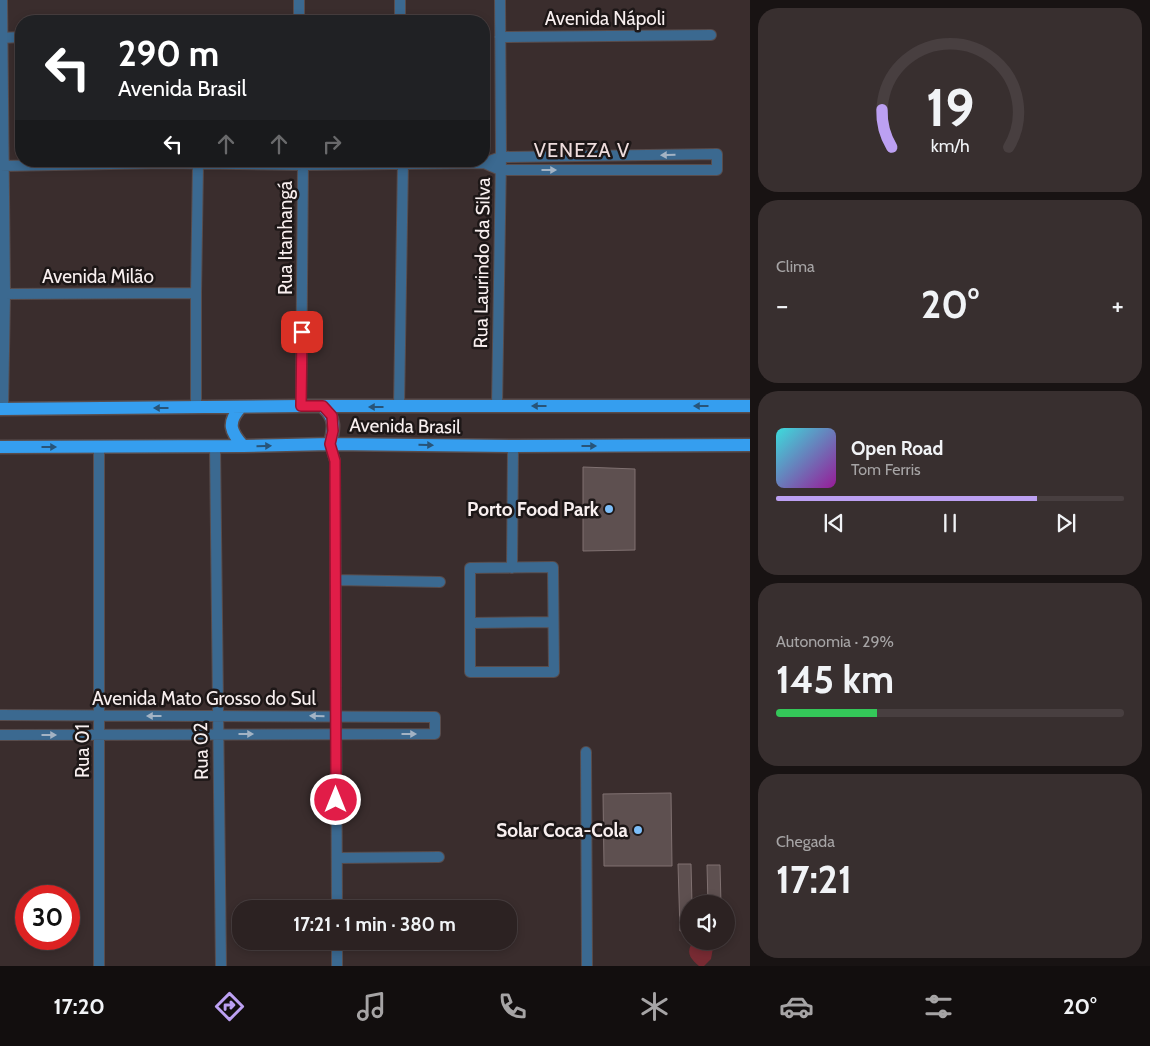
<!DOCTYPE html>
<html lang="pt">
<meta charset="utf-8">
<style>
:root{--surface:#2c2222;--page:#382f2f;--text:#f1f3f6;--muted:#a6a4a5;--line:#483f40;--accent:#bca0f2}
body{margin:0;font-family:Cabin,sans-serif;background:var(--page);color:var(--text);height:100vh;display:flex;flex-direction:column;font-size:19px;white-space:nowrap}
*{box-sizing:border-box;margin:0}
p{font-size:16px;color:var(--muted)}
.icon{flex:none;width:28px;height:28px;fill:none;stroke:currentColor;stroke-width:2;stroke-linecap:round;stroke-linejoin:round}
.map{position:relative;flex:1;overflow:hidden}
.details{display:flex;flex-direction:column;gap:8px;padding:8px;background:#181313;width:400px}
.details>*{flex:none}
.banner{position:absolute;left:15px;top:15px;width:475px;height:152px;border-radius:20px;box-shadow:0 2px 8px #0003,0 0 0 1px var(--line);background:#202124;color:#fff;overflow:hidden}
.fabs{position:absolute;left:680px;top:895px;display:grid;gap:10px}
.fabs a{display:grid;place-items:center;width:55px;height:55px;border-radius:50%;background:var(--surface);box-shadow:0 2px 8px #0003,0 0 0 1px var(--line);font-size:25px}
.speed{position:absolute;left:15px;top:885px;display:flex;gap:10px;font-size:25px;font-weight:700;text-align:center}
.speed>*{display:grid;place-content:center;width:65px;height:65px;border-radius:50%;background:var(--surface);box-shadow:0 2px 8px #0003,0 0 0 1px var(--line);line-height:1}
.speed .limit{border:8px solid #d22;background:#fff;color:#111}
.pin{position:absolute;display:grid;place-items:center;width:42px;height:42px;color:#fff;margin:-21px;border-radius:10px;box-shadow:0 2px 8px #0006}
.me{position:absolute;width:55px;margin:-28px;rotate:0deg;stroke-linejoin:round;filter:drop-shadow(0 0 4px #0008)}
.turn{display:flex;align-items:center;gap:18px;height:105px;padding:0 20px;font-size:22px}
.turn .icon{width:65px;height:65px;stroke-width:2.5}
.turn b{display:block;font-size:35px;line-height:42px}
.lanes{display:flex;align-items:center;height:48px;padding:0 20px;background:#0003;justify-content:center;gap:25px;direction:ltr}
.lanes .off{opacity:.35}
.big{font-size:38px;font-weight:700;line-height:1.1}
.details .card{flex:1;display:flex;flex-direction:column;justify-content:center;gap:8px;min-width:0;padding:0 18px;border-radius:20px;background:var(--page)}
.details .dial{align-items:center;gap:0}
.dial svg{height:130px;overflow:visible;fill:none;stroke:var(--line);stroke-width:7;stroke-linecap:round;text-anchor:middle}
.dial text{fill:var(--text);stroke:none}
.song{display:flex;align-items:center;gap:15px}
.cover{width:60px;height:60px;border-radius:8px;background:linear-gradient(135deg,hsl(180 70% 55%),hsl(300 70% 35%))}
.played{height:5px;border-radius:2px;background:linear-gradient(90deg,var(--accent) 75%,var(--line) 75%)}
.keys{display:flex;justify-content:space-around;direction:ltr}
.heat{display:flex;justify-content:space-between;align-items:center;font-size:28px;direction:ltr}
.charge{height:8px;border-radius:4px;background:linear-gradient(90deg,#34c759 29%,var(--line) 0)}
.trip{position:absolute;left:232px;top:900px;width:285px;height:50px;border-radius:20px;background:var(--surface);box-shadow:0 2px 8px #0003,0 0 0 1px var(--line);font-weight:700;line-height:50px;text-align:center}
.dock{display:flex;height:80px;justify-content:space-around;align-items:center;background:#120e0e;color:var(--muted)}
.dock .icon{width:35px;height:35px}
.dock .selected{color:var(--accent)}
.dock b{font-size:22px;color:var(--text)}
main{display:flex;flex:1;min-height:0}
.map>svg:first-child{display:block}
</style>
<main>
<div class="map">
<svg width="750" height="966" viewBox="0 0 750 966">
<rect width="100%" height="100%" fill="#3a2d2d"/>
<path fill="#782b33" d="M697 942 702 946 705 943 713 948 711 959 704 966H699C692 960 686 954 691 945Z"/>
<path fill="#5e5050" stroke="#807171" d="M583 467 635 469V550L583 551Z
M671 793 672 866H604L603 794Z
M678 864H691L692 904H689V931H680Z
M707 865H720L721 904H708Z"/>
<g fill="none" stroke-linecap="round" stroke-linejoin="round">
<g stroke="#584c4c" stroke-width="12">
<path id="minor" d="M2 0 5 294 3 409
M299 0V21
M400 0V21
M500 37 711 35
M0 38 21 37
M0 166 165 163 303 165 484 163 500 170H717V154L501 157 484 163
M0 294 196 293
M301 406 303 161
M497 406 501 157 500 0
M399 407 403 161
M196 408V293L198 165
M330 444 335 461 337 909
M215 446 221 966
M553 567 554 672H470V568Z
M512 568 513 446
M336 580 440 582
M470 623 553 622
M0 715 435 717V734L0 735
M586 752 587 966
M337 858 439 857
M337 941V966
M99 966V447"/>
</g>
<g stroke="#584c4c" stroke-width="15">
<path id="major" d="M241 407C226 423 231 432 243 446
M323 407C336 418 334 429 330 444
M0 409 301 406H750
M0 447 243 446 330 444 513 446 750 445"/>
</g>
<use href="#minor" stroke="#3b6990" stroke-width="10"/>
<use href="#major" stroke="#359eef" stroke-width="12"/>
</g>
<defs><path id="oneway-solid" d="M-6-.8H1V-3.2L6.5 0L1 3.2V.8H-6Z" transform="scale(1.25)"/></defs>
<g fill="#a3b3c4">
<use href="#oneway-solid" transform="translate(668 155) rotate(179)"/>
<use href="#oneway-solid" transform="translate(549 170)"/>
<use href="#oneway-solid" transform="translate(154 716) rotate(-180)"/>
<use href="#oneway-solid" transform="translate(317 716) rotate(-179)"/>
<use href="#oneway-solid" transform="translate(246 734)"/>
<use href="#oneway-solid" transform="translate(409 734)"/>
<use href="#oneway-solid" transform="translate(49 735)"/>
</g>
<g fill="#285478">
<use href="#oneway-solid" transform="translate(539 406) rotate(180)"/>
<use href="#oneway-solid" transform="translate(701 406) rotate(180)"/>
<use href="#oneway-solid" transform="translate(376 407) rotate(-180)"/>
<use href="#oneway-solid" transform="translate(161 408) rotate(180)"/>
<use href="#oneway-solid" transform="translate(426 445) rotate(1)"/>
<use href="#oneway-solid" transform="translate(264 446) rotate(-1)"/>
<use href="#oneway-solid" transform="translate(589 446)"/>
<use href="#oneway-solid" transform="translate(49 447)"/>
</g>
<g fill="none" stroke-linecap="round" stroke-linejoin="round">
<g stroke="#92132f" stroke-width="12">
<path id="route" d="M302 332 301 406H323L332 416 333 431 330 444 335 461 336 800"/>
</g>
<use href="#route" stroke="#e11d48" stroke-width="9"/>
</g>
<g fill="#7cbef9" stroke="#1d1717" stroke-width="2">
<circle cx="609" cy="509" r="5"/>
<circle cx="638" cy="830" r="5"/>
</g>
<g text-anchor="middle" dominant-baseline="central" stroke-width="5" stroke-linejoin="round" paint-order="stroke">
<g font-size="19" fill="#f8efef" stroke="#1d1717">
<text x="605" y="18">Avenida Nápoli</text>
<text transform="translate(285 238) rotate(-90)">Rua Itanhangá</text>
<text transform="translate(482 263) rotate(-89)">Rua Laurindo da Silva</text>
<text x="98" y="276">Avenida Milão</text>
<text transform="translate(405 426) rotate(1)">Avenida Brasil</text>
<text x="204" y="698">Avenida Mato Grosso do Sul</text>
<text transform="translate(82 751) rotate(-90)">Rua 01</text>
<text transform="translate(201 751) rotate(-91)">Rua 02</text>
</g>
<g font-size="19" font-weight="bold" fill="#f8efef" stroke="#1d1717" text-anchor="end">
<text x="599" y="509">Porto Food Park</text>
<text x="628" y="830">Solar Coca-Cola</text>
</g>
<g font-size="20" letter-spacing="1" fill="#eedcdc" stroke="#1d1717">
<text x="582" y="150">VENEZA V</text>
</g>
</g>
</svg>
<div class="fabs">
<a><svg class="icon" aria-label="sound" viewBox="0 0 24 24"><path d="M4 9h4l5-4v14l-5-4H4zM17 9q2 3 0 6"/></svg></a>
</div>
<div class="speed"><div class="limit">30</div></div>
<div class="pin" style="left:302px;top:332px;background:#d93025"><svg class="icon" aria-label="arrive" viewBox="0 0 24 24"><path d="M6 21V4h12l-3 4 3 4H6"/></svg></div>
<svg class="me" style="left:336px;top:800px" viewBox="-20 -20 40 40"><circle r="17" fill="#e11d48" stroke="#fff" stroke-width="3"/><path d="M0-11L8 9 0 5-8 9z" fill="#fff"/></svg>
<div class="trip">17:21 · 1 min · 380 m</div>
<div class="banner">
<div class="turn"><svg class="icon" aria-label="left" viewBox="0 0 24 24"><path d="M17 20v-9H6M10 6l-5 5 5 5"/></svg><div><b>290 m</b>Avenida Brasil</div></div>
<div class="lanes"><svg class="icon" aria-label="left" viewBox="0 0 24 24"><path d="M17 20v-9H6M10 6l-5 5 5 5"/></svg><svg class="icon off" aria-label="ahead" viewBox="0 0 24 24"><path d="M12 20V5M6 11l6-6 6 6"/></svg><svg class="icon off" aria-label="ahead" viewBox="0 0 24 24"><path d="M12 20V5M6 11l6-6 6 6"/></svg><svg class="icon off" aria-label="right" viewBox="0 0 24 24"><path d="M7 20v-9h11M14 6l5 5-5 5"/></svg></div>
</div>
</div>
<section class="details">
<div class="card dial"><svg viewBox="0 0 100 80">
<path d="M14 69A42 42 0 1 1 86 69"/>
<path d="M14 69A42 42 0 0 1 8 46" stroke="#bca0f2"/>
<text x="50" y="56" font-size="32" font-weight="700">19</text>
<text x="50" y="72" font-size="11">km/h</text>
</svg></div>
<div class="card"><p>Clima</p>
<div class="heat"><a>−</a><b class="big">20°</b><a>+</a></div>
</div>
<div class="card">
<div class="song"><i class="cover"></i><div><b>Open Road</b><p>Tom Ferris</p></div></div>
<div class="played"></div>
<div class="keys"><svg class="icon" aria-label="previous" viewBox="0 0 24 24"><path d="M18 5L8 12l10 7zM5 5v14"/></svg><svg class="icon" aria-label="pause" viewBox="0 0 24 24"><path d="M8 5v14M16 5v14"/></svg><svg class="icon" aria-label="next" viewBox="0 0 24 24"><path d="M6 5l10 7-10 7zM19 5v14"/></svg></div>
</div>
<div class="card"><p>Autonomia · 29%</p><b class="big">145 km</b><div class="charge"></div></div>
<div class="card"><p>Chegada</p><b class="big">17:21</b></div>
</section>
</main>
<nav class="dock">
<b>17:20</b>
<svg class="icon selected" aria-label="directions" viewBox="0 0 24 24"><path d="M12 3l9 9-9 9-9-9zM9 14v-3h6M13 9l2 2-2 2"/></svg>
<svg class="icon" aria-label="music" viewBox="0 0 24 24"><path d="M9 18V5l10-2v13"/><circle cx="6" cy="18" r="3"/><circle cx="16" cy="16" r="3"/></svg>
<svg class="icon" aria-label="phone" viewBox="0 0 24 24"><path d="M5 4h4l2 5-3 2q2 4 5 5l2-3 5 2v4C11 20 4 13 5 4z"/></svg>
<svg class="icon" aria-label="climate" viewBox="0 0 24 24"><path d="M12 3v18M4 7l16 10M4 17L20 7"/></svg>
<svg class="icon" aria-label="car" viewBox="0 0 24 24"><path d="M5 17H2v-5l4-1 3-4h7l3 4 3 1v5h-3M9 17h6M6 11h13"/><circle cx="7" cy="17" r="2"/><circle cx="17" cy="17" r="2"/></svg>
<svg class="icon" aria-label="filters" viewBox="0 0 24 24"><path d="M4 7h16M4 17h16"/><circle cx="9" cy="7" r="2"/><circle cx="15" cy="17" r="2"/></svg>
<b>20°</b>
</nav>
